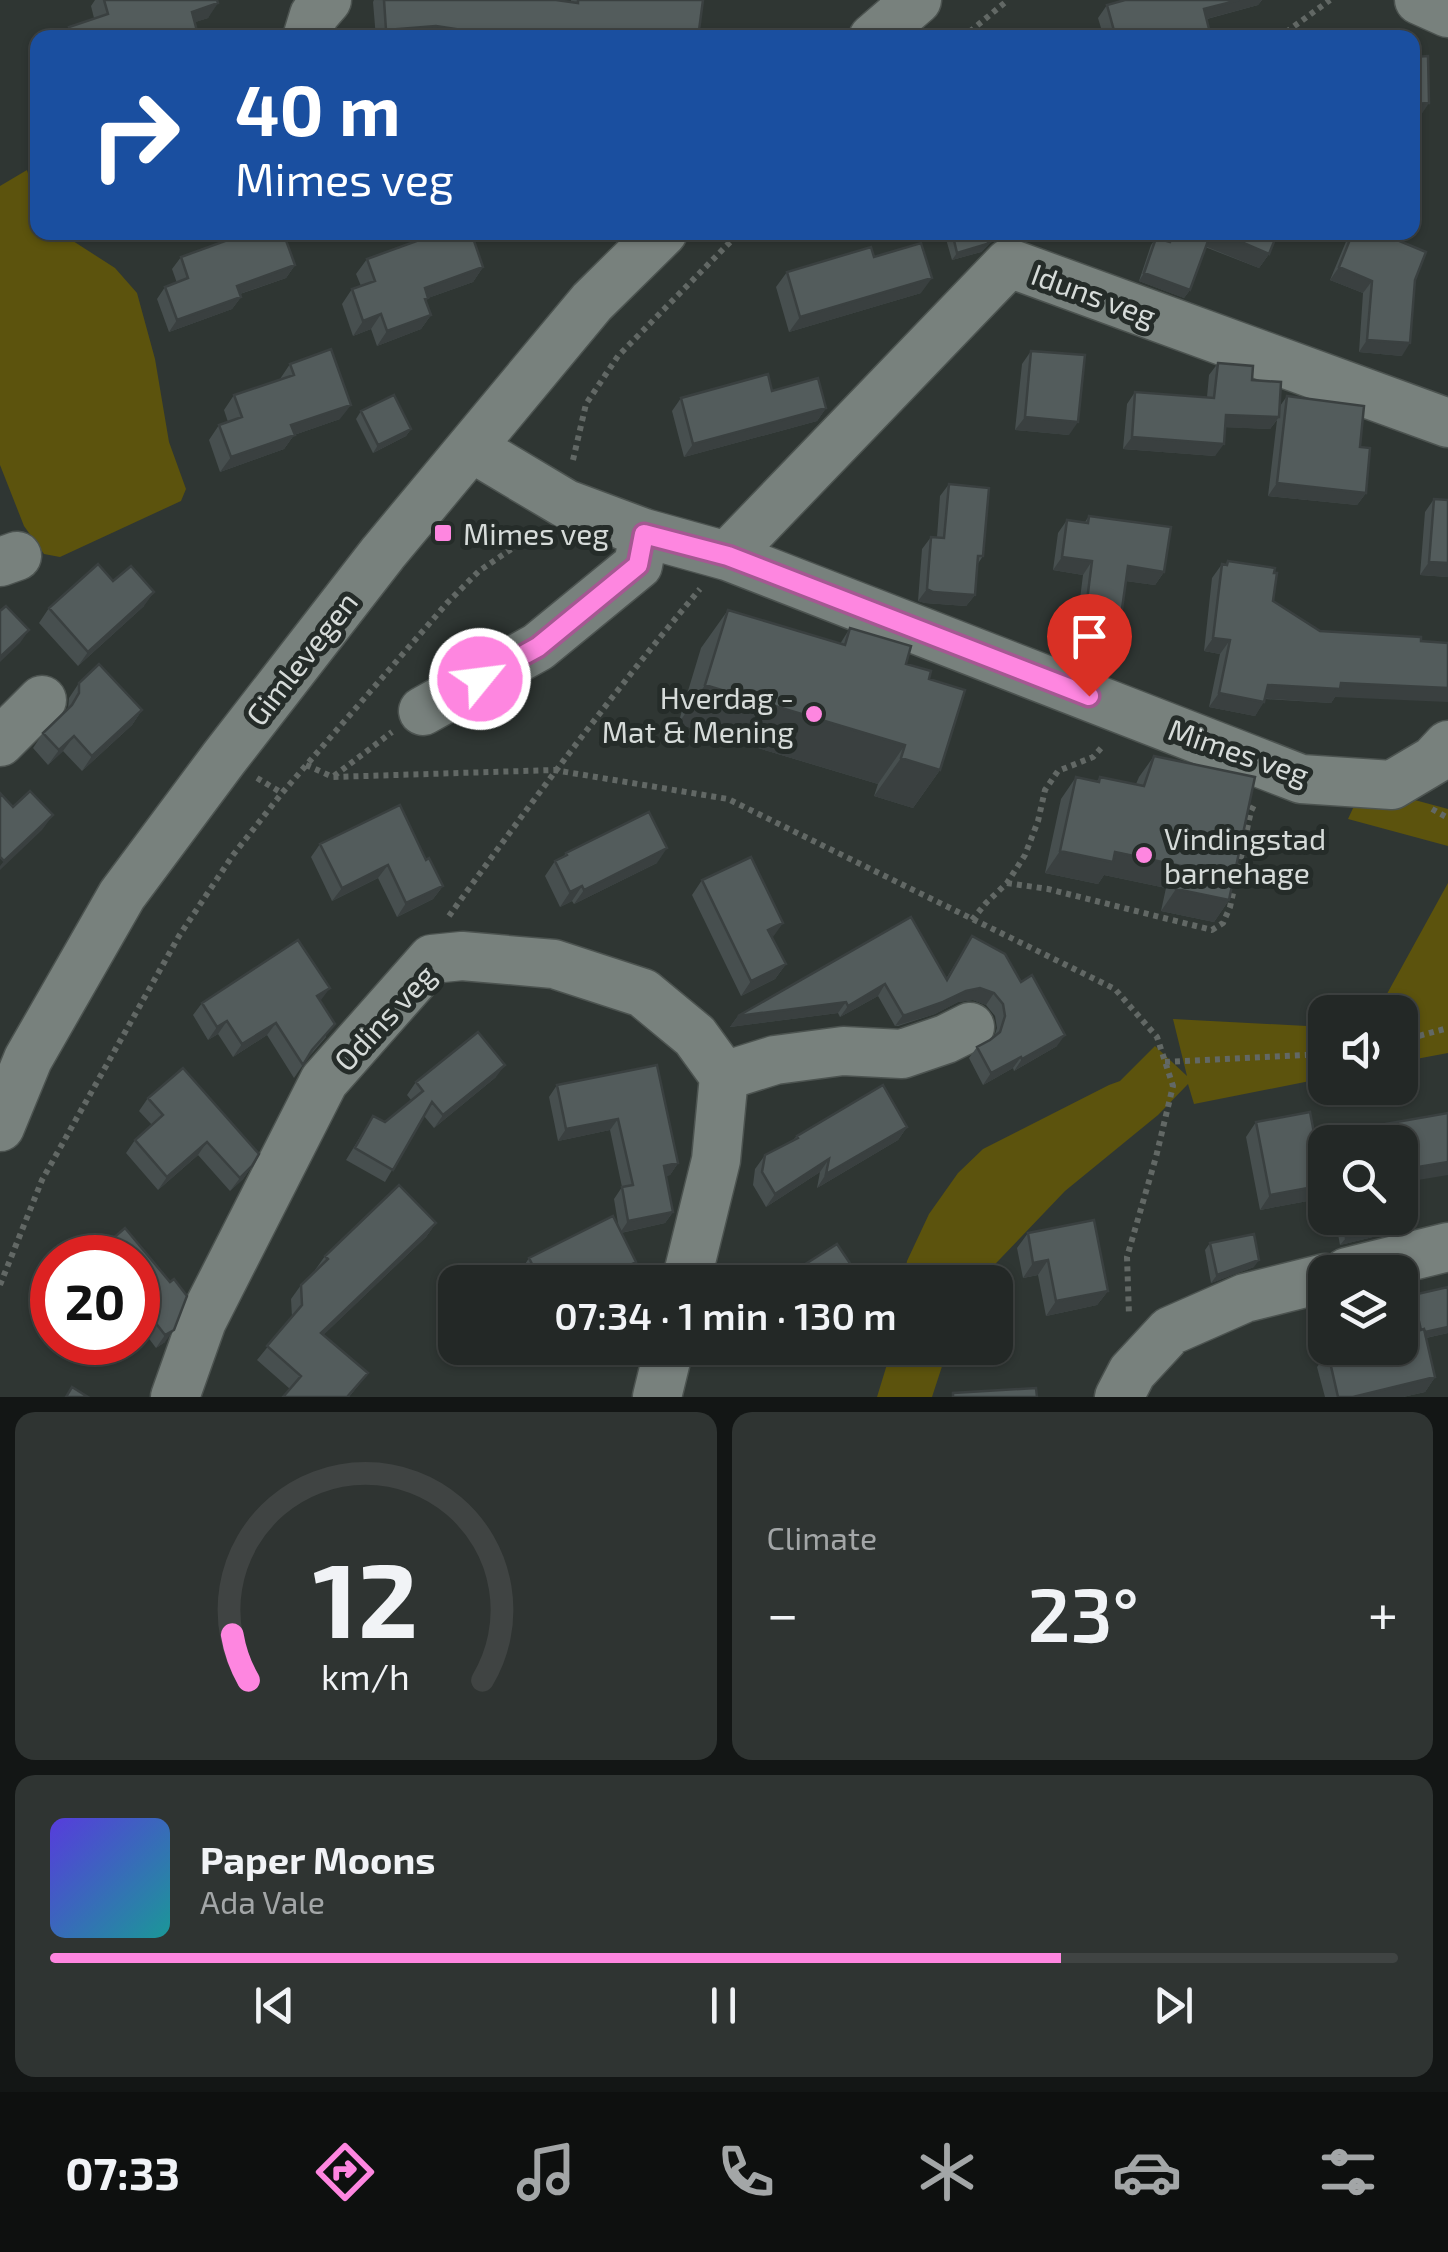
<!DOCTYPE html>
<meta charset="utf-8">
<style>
:root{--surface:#232826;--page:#2f3432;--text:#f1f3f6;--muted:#a3a6a7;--line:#404443;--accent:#fe86e0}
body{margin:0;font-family:"Exo 2",sans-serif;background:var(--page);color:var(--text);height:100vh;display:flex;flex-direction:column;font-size:38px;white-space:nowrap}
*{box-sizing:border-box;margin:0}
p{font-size:32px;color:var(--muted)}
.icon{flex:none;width:55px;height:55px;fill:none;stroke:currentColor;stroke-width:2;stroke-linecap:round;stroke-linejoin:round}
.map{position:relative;height:1397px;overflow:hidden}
.drawer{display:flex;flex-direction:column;gap:15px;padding:15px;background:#131615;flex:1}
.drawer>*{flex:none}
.banner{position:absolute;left:30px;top:30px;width:1390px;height:210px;border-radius:20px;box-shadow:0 2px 8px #0004,0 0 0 2px var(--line);background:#1a4fa0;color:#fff;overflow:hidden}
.fabs{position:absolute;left:1308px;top:995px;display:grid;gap:20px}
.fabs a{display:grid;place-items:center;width:110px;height:110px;border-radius:20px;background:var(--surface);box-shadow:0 2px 8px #0004,0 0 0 2px var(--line);font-size:50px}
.speed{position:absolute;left:30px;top:1235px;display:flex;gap:20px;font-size:50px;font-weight:700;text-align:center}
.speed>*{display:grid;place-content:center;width:130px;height:130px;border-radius:50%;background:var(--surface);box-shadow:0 2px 8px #0004,0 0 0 2px var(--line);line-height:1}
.speed .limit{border:15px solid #d22;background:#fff;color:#111}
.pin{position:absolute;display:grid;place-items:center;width:85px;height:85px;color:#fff;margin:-102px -42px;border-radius:50% 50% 50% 0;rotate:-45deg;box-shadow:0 0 10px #0007}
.pin .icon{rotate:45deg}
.me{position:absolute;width:110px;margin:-55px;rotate:61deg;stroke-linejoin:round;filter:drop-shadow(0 0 8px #0008)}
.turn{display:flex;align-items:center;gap:35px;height:210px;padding:0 40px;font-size:45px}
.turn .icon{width:130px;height:130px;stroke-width:2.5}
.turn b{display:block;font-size:70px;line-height:85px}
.big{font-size:75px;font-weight:600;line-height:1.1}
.drawer .card{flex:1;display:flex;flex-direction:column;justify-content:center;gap:15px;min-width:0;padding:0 35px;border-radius:20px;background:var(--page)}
.drawer .dial{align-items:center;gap:0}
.dial svg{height:260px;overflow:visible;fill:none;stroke:var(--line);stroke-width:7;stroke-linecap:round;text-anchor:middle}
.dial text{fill:var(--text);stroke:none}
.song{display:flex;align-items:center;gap:30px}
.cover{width:120px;height:120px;border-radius:15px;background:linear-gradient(135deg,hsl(250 70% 55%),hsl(180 70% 35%))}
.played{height:10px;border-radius:5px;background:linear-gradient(90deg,var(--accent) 75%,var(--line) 75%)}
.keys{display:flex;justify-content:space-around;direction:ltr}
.heat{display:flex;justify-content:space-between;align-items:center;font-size:55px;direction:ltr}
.drawer .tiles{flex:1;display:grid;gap:15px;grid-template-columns:1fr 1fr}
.card:last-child{grid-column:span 2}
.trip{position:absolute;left:438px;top:1265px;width:575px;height:100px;border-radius:20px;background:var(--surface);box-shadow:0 2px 8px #0004,0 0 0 2px var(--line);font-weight:600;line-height:100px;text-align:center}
.tab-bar{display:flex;height:160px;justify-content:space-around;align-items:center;background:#0e100f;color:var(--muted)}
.tab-bar .icon{width:70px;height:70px}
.tab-bar .on{color:var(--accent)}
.tab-bar b{font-size:45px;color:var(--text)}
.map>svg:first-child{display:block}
</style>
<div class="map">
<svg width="1448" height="1397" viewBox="0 0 1448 1397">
<rect width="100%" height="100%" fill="#2f3633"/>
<path fill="#5c530d" d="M27 170 37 203 38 232 65 233 73 241 115 268 137 293 155 359 169 442 186 489 181 501 60 557 44 554 24 526 0 465V186Z
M1411 799 1448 809V846L1348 819 1354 806Z
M1448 883V1053L1400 1062V1012H1377Z
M1173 1019 1325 1027V1078L1194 1104 1188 1084 1158 1115 1065 1191 978 1282H903L907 1261 929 1214 958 1173 983 1149 1109 1085 1120 1081 1155 1046 1187 1076Z
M892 1348H948L932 1397H877Z"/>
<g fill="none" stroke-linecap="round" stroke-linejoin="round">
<g stroke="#4c5350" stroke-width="51">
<path id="minor" d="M1419 0 1448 13
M307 38 314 15 327 0
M873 38 917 0
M472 448 566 504 644 533 727 556 1301 779 1392 785 1434 760 1448 745
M727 556 1009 263 1448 423
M0 562 17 556
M423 711 538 647 638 565 644 533
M0 742 42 700
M724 1076 775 1060 843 1051 902 1054 946 1039 970 1027
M0 1127 28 1059 122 895 224 758 383 553 592 302 663 232
M1347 1272 1448 1247
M175 1397 202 1321 324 1081 432 959 462 956 554 964 643 993 695 1036 724 1076 716 1160 686 1282
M657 1397 669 1348
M1119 1397 1132 1372 1170 1331 1245 1298 1325 1278"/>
</g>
<path stroke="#626865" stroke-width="6" stroke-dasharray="5 5" stroke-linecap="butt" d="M962 38 1008 0
M1278 38 1330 0
M573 460 586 404 618 356 740 232
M306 765 333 777 554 770 728 799 1115 989 1157 1037 1173 1086 1156 1157 1127 1257 1129 1315
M334 776 392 732
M257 778 282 793
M1432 809 1448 818
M1007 883 1048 889 1212 930 1223 923 1230 907 1251 811 1255 803
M449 916C529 805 611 695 700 589
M972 920 986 903 1007 883 1025 855 1038 821 1045 790 1058 771 1093 757 1104 745
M1400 1041 1448 1028
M1165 1062 1325 1054
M0 1285 42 1180 179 936 233 855 282 793 448 602 479 571 535 533"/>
<use href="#minor" stroke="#78817d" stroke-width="48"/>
</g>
<path fill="#474f4f" d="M95 0H217L208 18 195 22 193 38H61L69 27 94 18 91 6Z
M374 0 571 2V0H703L698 38H376L373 2Z
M1125 0H1262L1258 5 1207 19 1203 38H1104L1098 18 1107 5Z
M231 232H283L295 265 286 278 240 294 241 297 232 309 169 332 157 299 165 287 177 283 172 269 181 257 228 240 227 238Z
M416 232H471L483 267 473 282 428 298 426 301 431 315 421 329 377 346 371 329 353 336 342 304 352 289 361 286 356 274 367 259 411 243Z
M944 232H1005L1003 236 990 243 981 252 952 260Z
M1173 232H1184L1197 237 1198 232H1278L1269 254 1259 268 1205 247 1190 290 1184 298 1139 281 1151 245 1156 238 1168 242Z
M1350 232H1378L1402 356 1359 352 1363 293 1330 280Z
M874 257 921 293 789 332 776 287 787 272Z
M1031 351 1069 435 1015 430 1022 364Z
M1218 363 1252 380 1280 406 1287 396 1360 447 1366 493 1357 505 1268 496 1277 420 1270 429 1225 427 1215 456 1123 449 1127 404 1135 392 1207 397 1209 375Z
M290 364 340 419 294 435 284 449 220 472 209 440 219 425 228 422 224 410 234 395 280 379Z
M772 391 826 408 817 421 684 457 672 411 681 398Z
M361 411 411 429 406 436 373 453 356 419Z
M949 484 983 556 977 565 975 595 966 606 925 603 918 601 922 549 931 537H937L940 496Z
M1434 499 1448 500V577L1420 575 1425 512Z
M1089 516 1164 572 1155 585 1126 581 1108 658 1073 654 1083 575 1053 570 1058 533 1067 520 1085 522Z
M1228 561 1273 601 1335 697 1331 703 1265 699 1255 716 1209 707 1220 654 1204 651 1212 578 1222 564 1225 565Z
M113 581 144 606 78 666 39 623 49 608Z
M728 610 840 644 850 628 929 679 940 770 913 808 874 796 878 784 678 724 701 648Z
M79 683 142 710 132 725 82 771 63 751 48 765 33 748 43 733 68 709 69 698Z
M1154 756 1229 900 1214 922 1161 911 1166 888 1104 875 1098 884 1045 873 1061 799 1076 777 1097 781 1100 777 1136 784 1139 777Z
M320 844 426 860 443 886 433 899 397 917 378 878 332 901 311 857Z
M566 853 657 863 574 904 572 901 560 907 545 876 555 861 562 858Z
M702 880 772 938 786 964 775 979 741 996 692 895Z
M911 917 946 979 972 936 1057 1046 1014 1071 1013 1068 983 1085 969 1058 977 1047 994 1037 997 1028 995 1016 986 1005 973 1000 958 1002 935 1014 898 1026H895L878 996 840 1017 838 1013 730 1027 738 1016Z
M320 1001 326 1037 307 1059 294 1078 267 1035 233 1057 218 1034 208 1040 193 1015 202 1003Z
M657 1065 678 1163 670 1175 666 1176 673 1212 665 1223 621 1233 636 1262 626 1276 614 1282H521L524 1281 520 1272 529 1258 619 1229 614 1199 622 1187 610 1130 558 1141 549 1097 557 1085Z
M496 1077 434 1128 424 1116 385 1182 346 1160 373 1116 385 1122 412 1101 407 1095 416 1082Z
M148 1098 252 1166 243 1179 230 1191 198 1155 158 1190 126 1153 135 1140 152 1125 139 1111Z
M1256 1122 1313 1200 1260 1210 1246 1137Z
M1374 1126 1400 1142H1364Z
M907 1127 898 1140 817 1188 820 1172 766 1207 753 1185 755 1169 765 1155 793 1140 797 1136Z
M1340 1218H1380L1377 1236 1340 1245 1336 1223Z
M436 1223 426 1237 323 1335 368 1373 349 1397H283L290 1389 257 1360 292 1317 291 1299 301 1285 316 1271 315 1270 325 1256Z
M1028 1233 1108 1291 1097 1305 1046 1316 1038 1275 1023 1278 1017 1248Z
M1210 1243 1254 1267 1211 1283 1205 1250Z
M138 1258 170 1282 165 1342 156 1348 138 1324Z
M1448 1287V1333L1426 1338 1435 1377 1425 1392 1403 1397H1325L1317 1367 1328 1353 1414 1332 1408 1303 1413 1295Z
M750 1348H772L757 1358Z"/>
<path fill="#3a4040" d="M1239 0H1262L1258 5 1195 22 1204 9Z
M218 3 208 18 181 27 192 12Z
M436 26 514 36 381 38 386 30Z
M1209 29 1203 38H1177Z
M197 31 193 38H176Z
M1429 103 1419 118H1412V104Z
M1001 232H1005L1003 236 990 243 981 252 952 260 957 253Z
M1201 232H1218L1269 254 1259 268 1195 242Z
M295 265 286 278 228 298 237 286Z
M483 267 473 282 428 298 418 312 425 288Z
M1339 267 1372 281 1363 293 1330 280Z
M1144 273 1190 290 1184 298 1139 281Z
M932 278 921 293 789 332 800 317Z
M241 297 232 309 169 332 177 320Z
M381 314 371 329 353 336 363 321Z
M431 315 421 329 377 346 387 331Z
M1367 340 1410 343 1402 356 1359 352Z
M351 405 340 419 294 435 284 449 220 472 231 457 291 425Z
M826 408 817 421 684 457 693 444Z
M1226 415 1279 417 1270 429 1217 427Z
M1025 417 1078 422 1069 435 1015 430Z
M411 429 406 436 373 453 378 445Z
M1132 437 1224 444 1215 456 1123 449Z
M1277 483 1366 493 1357 505 1268 496Z
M1062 557 1092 561 1083 575 1053 570Z
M1429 562 1448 563V577L1420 575Z
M1128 566 1164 572 1155 585 1118 580Z
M927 589 975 595 966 606 925 603 918 601Z
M154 592 144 606 78 666 88 652Z
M29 630 20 643 0 662V657Z
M1213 638 1230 640 1220 654 1204 651Z
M1082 640 1117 645 1108 658 1073 654Z
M1341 683 1448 688V702L1335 697 1331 703 1258 698 1268 685Z
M705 685 905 745 878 784 678 724Z
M1219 693 1264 702 1255 716 1209 707Z
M142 710 132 725 82 771 92 756Z
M74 736 63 751 48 765 59 750Z
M901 758 940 770 913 808 874 796Z
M53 815 42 830 0 870V866L4 861Z
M667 848 657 863 574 904 584 890Z
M1060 851 1115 852 1181 866 1166 888 1104 875 1098 884 1045 873Z
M388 865 378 878 332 901 342 888Z
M443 886 433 899 397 917 406 903Z
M582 886 572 901 560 907 570 892Z
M1176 889 1229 900 1214 922 1161 911Z
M783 923 773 937 768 930Z
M786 964 775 979 741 996 751 981Z
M885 984 878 996 840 1017 848 1006Z
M330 988 321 1000 317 996Z
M980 988 994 993 986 1005 973 1000 958 1002 935 1014 895 1026 903 1015 966 991Z
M846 1002 838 1013 730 1027 738 1016Z
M227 1021 218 1034 208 1040 217 1027Z
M276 1023 267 1035 233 1057 242 1044Z
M1065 1035 1057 1046 1014 1071 1022 1059Z
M1021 1057 1013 1068 983 1085 991 1073Z
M505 1065 496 1077 434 1128 443 1115Z
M618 1119 610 1130 558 1141 566 1129Z
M907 1127 898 1140 817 1188 826 1174Z
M207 1142 198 1155 158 1190 167 1177Z
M829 1159 820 1172 766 1207 775 1194Z
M1448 1162V1175L1400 1183V1170Z
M678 1163 670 1175 656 1178 664 1166Z
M252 1166 243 1179 230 1191 240 1178Z
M1324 1185 1313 1200 1260 1210 1270 1195Z
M673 1212 665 1223 620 1233 628 1221Z
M436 1223 426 1237 311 1347 321 1333Z
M1382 1229 1377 1236 1340 1245 1346 1238Z
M1048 1260 1038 1275 1023 1278 1033 1263Z
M1259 1260 1254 1267 1211 1283 1217 1275Z
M636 1262 626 1276 614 1282H596Z
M1108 1291 1097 1305 1046 1316 1056 1301Z
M1448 1327V1333L1416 1340 1421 1333Z
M174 1330 165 1342 156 1348 165 1335Z
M615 1348H642L640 1351Z
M764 1348H772L757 1358Z
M1435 1377 1425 1392 1403 1397H1353Z"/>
<path fill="#535c5c" stroke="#3a4040" stroke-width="2.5" d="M104 0H217L218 3 192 12 197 31 176 38H160L159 34 148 38H72L69 27 108 14Z
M384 0H556L578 3V0H703L698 38H514L436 26 386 30Z
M1125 0H1239L1204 9 1209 29 1177 38H1116L1107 5Z
M1428 56 1429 103 1412 104V57Z
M238 232H283L295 265 237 286 241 297 177 320 165 287 188 278 181 257 239 236Z
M423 232H471L483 267 425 288 428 298 425 299 431 315 387 331 381 314 363 321 352 289 375 281 367 259 425 238Z
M952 232H1001L995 236 987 244 957 253Z
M1174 232H1184L1208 241 1190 290 1144 273 1156 238 1170 242Z
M1218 232H1278L1269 254Z
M1353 232H1378L1426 252 1415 280 1410 343 1367 340 1372 281 1339 267Z
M921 243 932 278 800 317 787 272 871 247 874 257Z
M331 349 351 405 291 425 295 435 231 457 219 425 242 417 234 395 294 375 290 364Z
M1031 351 1085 355 1078 422 1025 417Z
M1218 363 1253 366 1252 380 1281 382 1279 417 1226 415 1224 444 1132 437 1135 392 1214 398Z
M768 374 772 391 818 378 826 408 693 444 681 398Z
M394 395 411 429 378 445 361 411Z
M1287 396 1364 406 1360 447 1370 448 1366 493 1277 483Z
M949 484 989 488 983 556H978L975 595 933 592 927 589 931 537 944 538Z
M1434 499 1448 500V563L1429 562Z
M1089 516 1171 527 1164 572 1128 566 1117 645 1082 640 1092 561 1062 557 1067 520 1088 523Z
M1228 561 1275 568 1274 573H1277L1273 601 1320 631 1421 637V641L1448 643V688L1341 683 1340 689 1268 685 1264 702 1219 693 1230 640 1213 638 1222 564 1227 565Z
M98 564 113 581 131 566 154 592 88 652 49 608Z
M6 606 29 630 0 657V611Z
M728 610 845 645 850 628 911 646 906 664 931 671 929 679 965 690 940 770 901 758 905 745 705 685Z
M99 664 142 710 92 756 74 736 59 750 43 733 72 705 79 693V683Z
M1154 756 1255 777 1229 900 1176 889 1181 866 1115 852 1113 862 1060 851 1076 777 1099 782 1100 777 1144 786Z
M30 791 53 815 4 861 0 857V793L13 807Z
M400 805 426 860 429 858 443 886 406 903 388 865 342 888 320 844Z
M649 812 667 848 584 890 582 886 570 892 555 861 567 855 566 853Z
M751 857 783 923 768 930 786 964 751 981 702 880Z
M911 917 947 980 972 936 1005 954 1021 982 1032 975 1065 1035 1022 1059 1021 1057 991 1073 977 1047 990 1040 1000 1032 1005 1016 1003 1004 994 993 980 988 966 991 943 1002 906 1015H903L885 984 848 1006 846 1002 738 1016Z
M298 940 330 988 317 996 335 1024 312 1050 303 1065 276 1023 242 1044 227 1021 217 1027 202 1003Z
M478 1032 505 1065 443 1115 432 1102 393 1170 355 1148 373 1116 385 1122 423 1091 416 1082Z
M657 1065 678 1163 664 1166 673 1212 628 1221 622 1187 633 1185 618 1119 566 1129 557 1085Z
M183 1068 259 1154 252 1166 240 1178 207 1142 167 1177 135 1140 163 1115 148 1098Z
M883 1085 907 1127 826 1174 829 1159 775 1194 762 1172 765 1155 798 1138 797 1136Z
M1310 1112 1324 1185 1270 1195 1256 1122Z
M1448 1113V1162L1400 1170V1142H1377L1374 1126Z
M399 1185 436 1223 321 1333 368 1373 347 1397H283L301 1376 267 1346 302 1305 301 1285 328 1259 325 1256Z
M613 1216 636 1262 596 1282H521L537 1274 529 1258Z
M1342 1218H1380L1382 1229 1346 1238Z
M1094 1220 1108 1291 1056 1301 1048 1260 1033 1263 1028 1233Z
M125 1228 170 1282 174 1279 187 1296 174 1330 165 1335 138 1300V1258H90Z
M1254 1234 1259 1260 1217 1275 1210 1243Z
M837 1244 862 1281 860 1282H763L773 1276 777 1282Z
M1448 1287V1327L1425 1332 1424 1329 1421 1330 1413 1295Z
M1424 1329 1435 1377 1353 1397H1338L1328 1353 1349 1348H1400V1335Z
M72 1387 88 1397H66Z
M1036 1388 1037 1397H953V1393Z"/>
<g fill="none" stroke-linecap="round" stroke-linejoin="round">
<g stroke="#a55792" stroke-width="25">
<path id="route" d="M480 679 538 647 638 565 644 534 728 556 1089 696"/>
</g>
<use href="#route" stroke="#fe86e0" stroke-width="18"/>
</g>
<g fill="#fe86e0" stroke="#252c29" stroke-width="4">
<rect x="433" y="523" width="20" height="20" rx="5"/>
<circle cx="814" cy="714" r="10"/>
<circle cx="1144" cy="855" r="10"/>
</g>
<g text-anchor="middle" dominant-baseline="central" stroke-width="10" stroke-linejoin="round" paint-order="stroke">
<g font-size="30" fill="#d6dbd9" stroke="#252c29">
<text transform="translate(1094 294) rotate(20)">Iduns veg</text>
<text transform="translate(301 658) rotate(-52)">Gimlevegen</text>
<text transform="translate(1239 751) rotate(19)">Mimes veg</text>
<text transform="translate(384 1017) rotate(-47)">Odins veg</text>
</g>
<g font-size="30" fill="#d6dbd9" stroke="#252c29" text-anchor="start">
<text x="463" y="533">Mimes veg</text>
<text x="794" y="697" text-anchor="end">Hverdag -<tspan x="794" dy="34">Mat &amp; Mening</tspan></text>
<text x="1164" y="838">Vindingstad<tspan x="1164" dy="34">barnehage</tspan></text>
</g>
</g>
</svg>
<div class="fabs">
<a><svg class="icon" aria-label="sound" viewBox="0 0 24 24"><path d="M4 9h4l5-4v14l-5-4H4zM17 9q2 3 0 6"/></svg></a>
<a><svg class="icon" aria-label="search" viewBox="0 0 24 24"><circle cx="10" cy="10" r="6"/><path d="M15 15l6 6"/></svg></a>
<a><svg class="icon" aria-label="layers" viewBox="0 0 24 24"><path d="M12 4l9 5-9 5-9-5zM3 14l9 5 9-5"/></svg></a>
</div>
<div class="speed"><div class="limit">20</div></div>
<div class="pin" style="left:1089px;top:696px;background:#d93025"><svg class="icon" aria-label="arrive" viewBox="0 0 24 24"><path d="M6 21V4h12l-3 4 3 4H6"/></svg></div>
<svg class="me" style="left:480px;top:679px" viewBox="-20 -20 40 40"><circle r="17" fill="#fe86e0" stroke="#fff" stroke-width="3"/><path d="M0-11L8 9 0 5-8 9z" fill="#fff"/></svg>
<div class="trip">07:34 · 1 min · 130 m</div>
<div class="banner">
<div class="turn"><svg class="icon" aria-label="right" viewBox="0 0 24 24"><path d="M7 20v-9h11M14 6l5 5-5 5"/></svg><div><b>40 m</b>Mimes veg</div></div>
</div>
</div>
<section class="drawer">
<div class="tiles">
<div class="card dial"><svg viewBox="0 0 100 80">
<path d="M14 69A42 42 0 1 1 86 69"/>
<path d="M14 69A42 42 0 0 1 9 55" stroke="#fe86e0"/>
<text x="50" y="56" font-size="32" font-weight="700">12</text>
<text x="50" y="72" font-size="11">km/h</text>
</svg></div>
<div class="card"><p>Climate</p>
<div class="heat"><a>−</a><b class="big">23°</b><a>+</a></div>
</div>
<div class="card">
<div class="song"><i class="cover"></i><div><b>Paper Moons</b><p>Ada Vale</p></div></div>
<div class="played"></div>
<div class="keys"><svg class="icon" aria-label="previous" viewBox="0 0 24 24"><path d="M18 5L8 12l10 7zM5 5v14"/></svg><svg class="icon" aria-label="pause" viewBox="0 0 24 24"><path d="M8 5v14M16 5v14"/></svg><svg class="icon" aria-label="next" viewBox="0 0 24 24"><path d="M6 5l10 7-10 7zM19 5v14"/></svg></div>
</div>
</div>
</section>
<nav class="tab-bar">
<b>07:33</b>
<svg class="icon on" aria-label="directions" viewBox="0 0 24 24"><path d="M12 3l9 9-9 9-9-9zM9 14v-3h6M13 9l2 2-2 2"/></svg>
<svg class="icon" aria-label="music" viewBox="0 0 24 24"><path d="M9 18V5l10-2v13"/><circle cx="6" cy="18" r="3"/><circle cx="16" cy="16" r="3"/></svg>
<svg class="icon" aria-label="phone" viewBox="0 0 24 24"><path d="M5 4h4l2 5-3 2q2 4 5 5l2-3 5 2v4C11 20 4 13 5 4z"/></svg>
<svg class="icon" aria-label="climate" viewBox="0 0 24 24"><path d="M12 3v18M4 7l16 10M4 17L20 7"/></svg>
<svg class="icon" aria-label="car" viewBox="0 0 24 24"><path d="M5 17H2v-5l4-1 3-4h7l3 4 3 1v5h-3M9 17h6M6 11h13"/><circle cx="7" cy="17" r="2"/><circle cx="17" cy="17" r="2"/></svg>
<svg class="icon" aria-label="filters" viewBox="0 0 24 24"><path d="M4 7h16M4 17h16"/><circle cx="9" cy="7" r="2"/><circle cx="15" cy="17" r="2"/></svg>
</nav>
